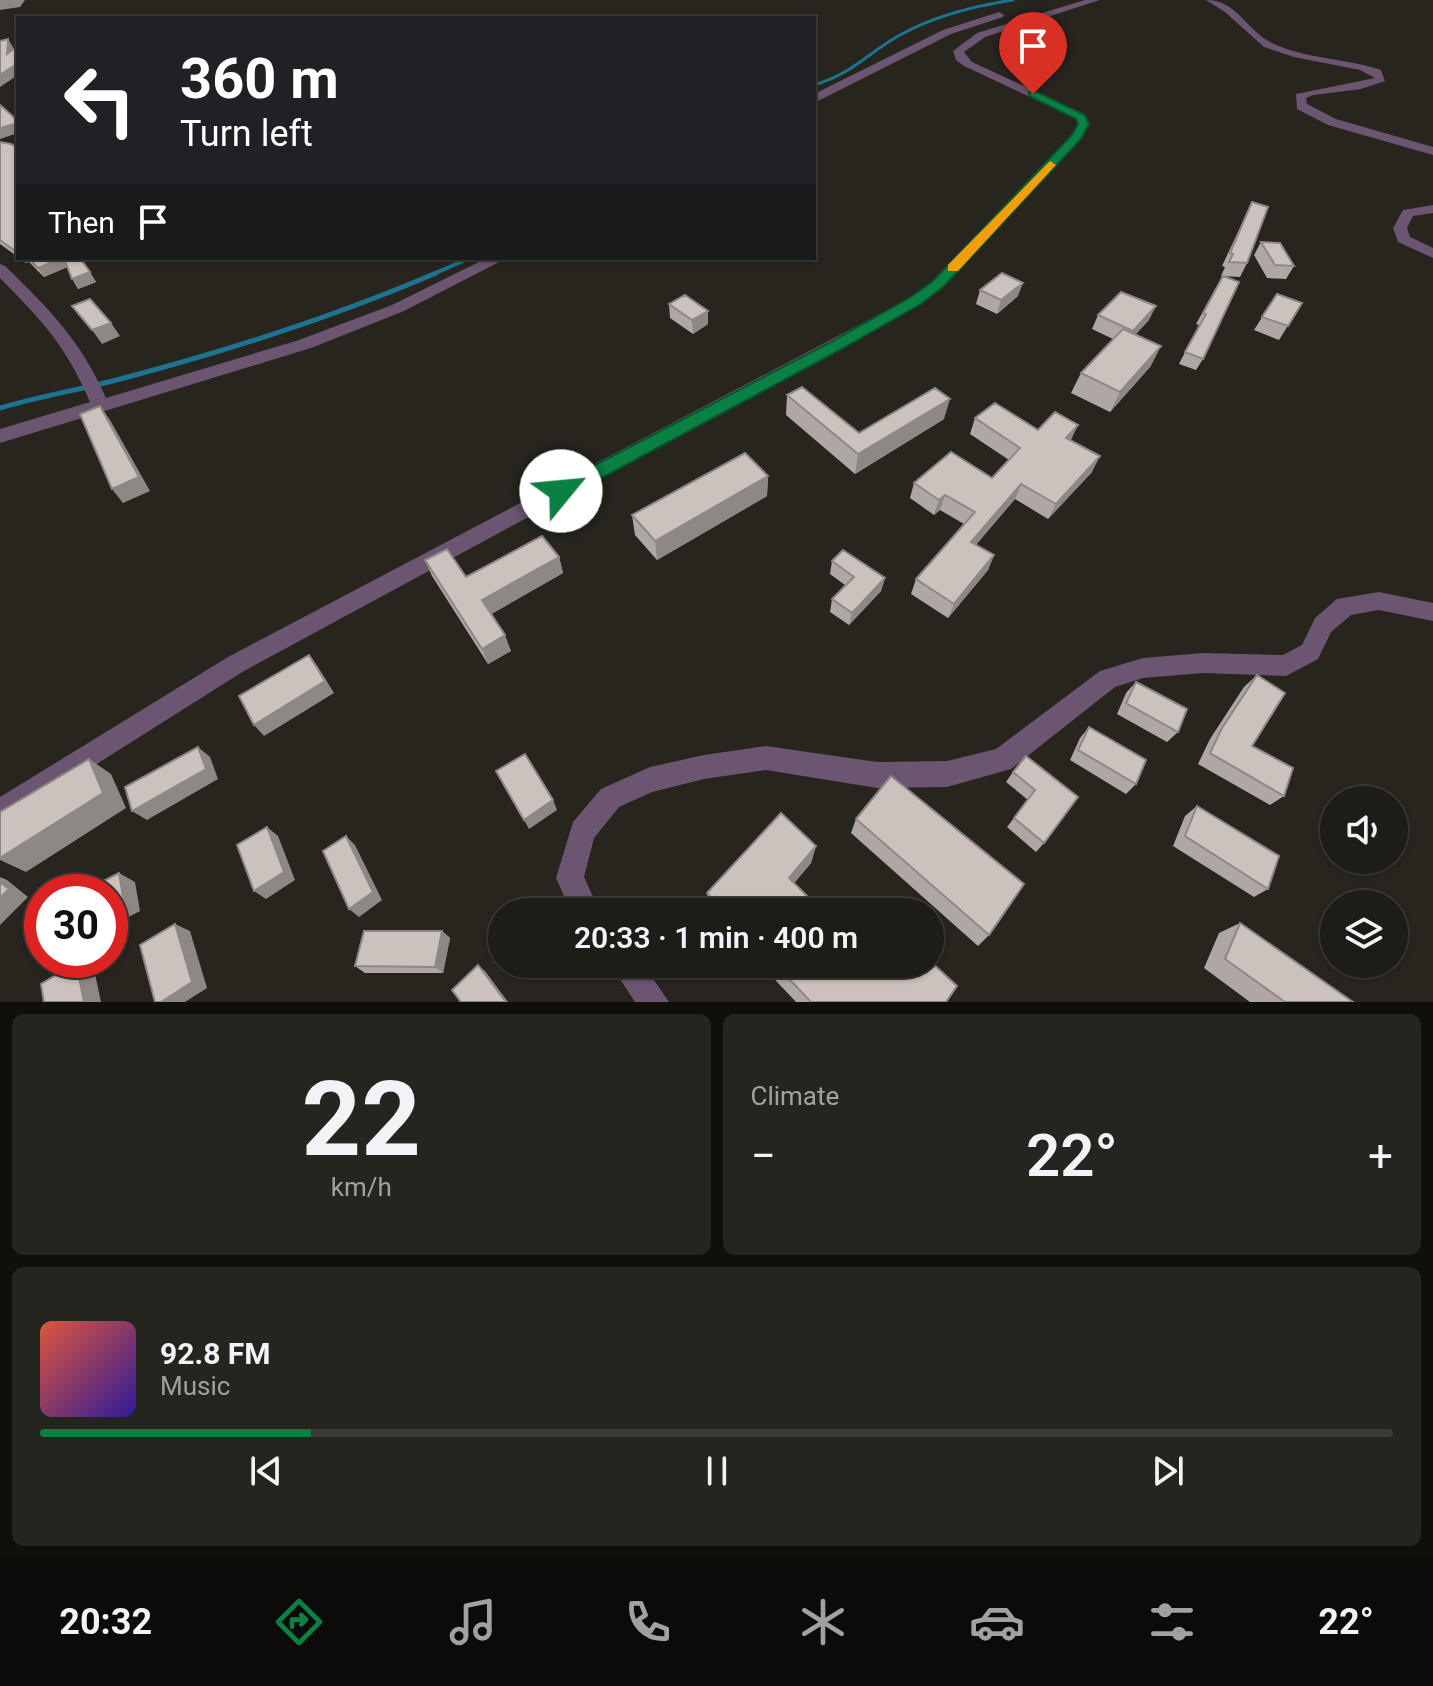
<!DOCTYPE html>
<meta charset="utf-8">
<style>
:root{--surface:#1d1c16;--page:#25251f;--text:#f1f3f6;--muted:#a0a1a1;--line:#3b3a35;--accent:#0b8043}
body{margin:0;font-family:Roboto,sans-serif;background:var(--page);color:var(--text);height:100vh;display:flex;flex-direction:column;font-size:30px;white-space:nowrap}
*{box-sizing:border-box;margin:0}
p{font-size:26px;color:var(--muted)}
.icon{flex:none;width:44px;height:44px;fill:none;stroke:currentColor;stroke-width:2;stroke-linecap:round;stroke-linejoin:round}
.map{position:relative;height:1002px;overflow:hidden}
.panel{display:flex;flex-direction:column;gap:12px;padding:12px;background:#100f0c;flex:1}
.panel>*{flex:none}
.guide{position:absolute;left:16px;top:16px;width:800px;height:244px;border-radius:0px;box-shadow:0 2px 6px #0004,0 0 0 2px var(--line);background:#202124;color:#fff;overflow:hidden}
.tools{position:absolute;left:1320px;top:786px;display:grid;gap:16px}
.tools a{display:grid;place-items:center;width:88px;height:88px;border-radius:50%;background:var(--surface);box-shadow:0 2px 6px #0004,0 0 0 2px var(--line);font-size:40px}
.speed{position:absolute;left:24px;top:874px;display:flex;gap:16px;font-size:40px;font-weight:700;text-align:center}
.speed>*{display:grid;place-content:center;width:104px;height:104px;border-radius:50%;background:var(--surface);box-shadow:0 2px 6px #0004,0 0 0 2px var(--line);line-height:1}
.speed .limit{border:12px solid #d22;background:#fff;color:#111}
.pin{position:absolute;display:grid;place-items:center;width:68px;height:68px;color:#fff;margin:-82px -34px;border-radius:50% 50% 50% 0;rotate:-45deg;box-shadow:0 0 8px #0007}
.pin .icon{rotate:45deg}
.me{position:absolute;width:88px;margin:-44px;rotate:62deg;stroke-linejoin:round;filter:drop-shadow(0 0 6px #0008)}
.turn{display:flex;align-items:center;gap:28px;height:168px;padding:0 32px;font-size:36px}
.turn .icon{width:104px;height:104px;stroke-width:2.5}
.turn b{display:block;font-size:56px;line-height:68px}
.then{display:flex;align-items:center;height:76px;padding:0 32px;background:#0003;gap:16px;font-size:30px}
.big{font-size:60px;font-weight:600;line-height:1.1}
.panel .card{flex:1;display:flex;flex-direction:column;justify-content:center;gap:12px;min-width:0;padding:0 28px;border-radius:12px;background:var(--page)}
.panel .dial{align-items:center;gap:0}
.dial b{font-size:104px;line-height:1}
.song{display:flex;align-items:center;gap:24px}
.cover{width:96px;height:96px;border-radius:12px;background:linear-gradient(135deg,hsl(10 70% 55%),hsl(250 70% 35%))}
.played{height:8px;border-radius:4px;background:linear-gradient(90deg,var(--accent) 20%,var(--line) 20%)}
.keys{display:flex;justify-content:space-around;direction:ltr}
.heat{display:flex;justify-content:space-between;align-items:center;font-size:44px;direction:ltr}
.panel .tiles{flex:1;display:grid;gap:12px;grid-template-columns:1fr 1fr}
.card:last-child{grid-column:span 2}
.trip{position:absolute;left:488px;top:898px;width:456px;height:80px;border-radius:40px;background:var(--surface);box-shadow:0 2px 6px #0004,0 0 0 2px var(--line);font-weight:600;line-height:80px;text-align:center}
.dock{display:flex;height:128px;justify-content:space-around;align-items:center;background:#0c0b09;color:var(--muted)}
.dock .icon{width:56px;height:56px}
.dock .selected{color:var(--accent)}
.dock b{font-size:36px;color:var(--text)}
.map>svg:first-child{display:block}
</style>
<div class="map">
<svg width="1433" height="1002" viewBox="0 0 1433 1002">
<rect width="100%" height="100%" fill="#27251e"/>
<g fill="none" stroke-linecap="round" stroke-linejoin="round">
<path stroke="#1c7491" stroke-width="3" d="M814 85C854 73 866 54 900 35 934 16 974 6 1013 0"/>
<path stroke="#1c7491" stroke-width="4" d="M431 275 470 258"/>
<path stroke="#1c7491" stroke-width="5" d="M0 408C41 396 83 389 124 378 230 350 336 316 436 273"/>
<path fill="#6b5570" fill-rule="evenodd" d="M1085 0H1100L985 37 964 52 972 62 1085 114 1090 124 1081 140 944 287 922 304 244 671 0 825V797L228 657 910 298 932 281 1072 135 1078 124 1076 119 1062 112 964 66 956 60 953 51 977 33Z
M1206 0C1237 0 1246 30 1272 43 1305 59 1346 58 1381 70L1385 81 1361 89 1313 95 1306 98 1307 104 1336 119 1433 147V155L1328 125 1297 109 1296 94 1375 78 1360 70 1294 57 1264 47 1225 12Z
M999 12 1004 15 1003 17 951 34 814 103V94L943 30Z
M1433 205V213L1413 216 1407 228 1410 237 1433 248V258L1398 242 1393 228 1403 210Z
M487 258H507L404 311 311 348 0 443V429L90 402C65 344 43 322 0 278V264L5 266C50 310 80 339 106 398L299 340 392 305Z
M1379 592 1433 603V621L1379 610 1351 615 1331 632 1318 659 1286 676 1203 673 1143 678 1115 687 1011 769 947 787 877 788 766 770 704 779 652 792 619 807 594 838 584 877 600 912H571L556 878 573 822 601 789 650 767 704 755 766 746 877 762 947 761 996 749 1100 671 1143 658 1203 653 1283 655 1302 645 1315 618 1337 599Z
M610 964H643L669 1002H635Z"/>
</g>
<path fill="#afa7a3" d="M0 142 18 148V257L0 244Z
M1252 202 1247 263 1240 277 1221 276 1225 267 1222 266Z
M1261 242 1294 266 1286 279 1267 278 1254 255Z
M19 258H80L96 282 78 289 67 267 44 277 29 262 26 263Z
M1223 276 1203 359 1196 370 1179 364 1199 325 1196 324Z
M980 290 1018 296 997 314 976 304Z
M1277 294 1302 303 1279 340 1254 330Z
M669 304 708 311V324L693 334 670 318Z
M1098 315 1149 320 1135 335 1161 346 1150 367 1110 412 1071 393 1081 373 1113 339 1092 329Z
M787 395 859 433 944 419 855 474 786 415Z
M975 418 1038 430 1071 441 1092 472 1048 519 1015 499 976 544 994 555 988 570 948 618 911 594 916 579 964 524 940 510 934 515 910 498 914 483 992 478 1009 460 970 434Z
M768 476 767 496 657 560 635 535 632 515Z
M559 557 563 573 491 614 511 651 488 664 432 576 425 560 466 577Z
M832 561 885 578 881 591 849 625 830 612 832 599 845 585 830 574Z
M1257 675 1252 746 1284 796 1270 805 1198 764 1210 739 1244 687Z
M1136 682 1178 732 1167 742 1117 714 1126 693Z
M1089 727 1136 784 1126 794 1070 760 1080 738Z
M1013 772 1078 797 1044 843 1036 852 1007 827 1028 800 1006 782Z
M1197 806 1268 889 1254 897 1173 846 1185 816Z
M856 819 989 935 978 946 851 833Z
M816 846 811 863 794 883 823 912H711L708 908 707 893Z
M1240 923 1353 1002H1250L1204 968 1219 933Z
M442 931 450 938 443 973H365L355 966Z
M760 964H876L880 968 946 1002H796Z"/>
<path fill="#8e8884" d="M0 0H25L20 7 0 10Z
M8 39 13 47 12 62 7 54Z
M18 63V75L0 87V75Z
M18 123V133L0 139V128Z
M62 258H65L70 266 44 277 38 268Z
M90 272 96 282 78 289 72 279Z
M1023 283 1018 296 997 314 1001 300Z
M1156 306 1149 320 1126 344 1133 331Z
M708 311V324L693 334 692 320Z
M111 323 120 336 102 344 92 330Z
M1161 346 1150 367 1110 412 1120 392Z
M950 399 944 419 855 474 858 454Z
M100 406 110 420 150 491 123 503 112 489Z
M1078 425 1071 440 1066 438Z
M1100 456 1092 472 1048 519 1056 504Z
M768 476 767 496 657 560 655 541Z
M1021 484 1015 499 966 557 971 542Z
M945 495 940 510 934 515 939 500Z
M994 555 988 570 948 618 954 604Z
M559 557 563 573 488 616 482 600Z
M885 578 881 591 849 625 852 613Z
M505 635 511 651 488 664 482 649Z
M309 655 318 667 334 693 264 736 254 725Z
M198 747 210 757 218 779 147 820 132 811Z
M89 759 111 774 126 808 26 872 0 860V858Z
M553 800 557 810 529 829 524 820Z
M267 827 278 836 295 880 266 899 254 891Z
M346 836 355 845 382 900 359 917 349 909Z
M816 846 811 863 785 894 789 878Z
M119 873 135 882 140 911 110 927V911Z
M0 877 7 880 28 897 0 925Z
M175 924 190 931 207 988 185 1002H161Z
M442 931 450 938 443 973 435 967Z
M76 963 94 969 101 1002H84Z
M478 965 485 971 508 1002H506Z"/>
<path fill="#cbc2bd" stroke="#8e8884" stroke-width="2" d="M8 39 7 54 18 46V63L0 75V41Z
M0 105 18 121V123L0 128Z
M0 142 11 144 18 148V253L0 240Z
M1252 202 1268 207 1247 263 1229 262 1233 254 1230 253Z
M1261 242 1280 243 1294 266 1275 265Z
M28 258H62L38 268Z
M64 258H80L90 272 72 279Z
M1002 273 1023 283 1001 300 980 290Z
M1223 276 1239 282 1203 359 1185 352 1206 314 1203 313Z
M1121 292 1156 306 1133 331 1098 315Z
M1277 294 1302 303 1288 326 1262 317Z
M685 295 708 311 692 320 669 304Z
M90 299 111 323 92 330 72 306Z
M1123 329 1161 346 1120 392 1081 373Z
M802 387 859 433 935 388 950 399 858 454 787 395Z
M995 403 1038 430 1055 412 1078 425 1066 438 1100 456 1056 504 1021 484 971 542 994 555 954 604 916 579 975 512 945 495 939 500 914 483 951 452 992 478 1020 448 975 418Z
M100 406 139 477 112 489 80 414Z
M745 453 768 476 655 541 632 515Z
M542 536 559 557 482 600 505 635 482 649 425 560 447 549 466 577Z
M843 550 885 578 852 613 832 599 854 577 832 561Z
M309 655 325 681 254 725 239 696Z
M1257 675 1285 693 1252 746 1293 768 1284 796 1210 753 1222 728Z
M1136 682 1187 709 1178 732 1126 703Z
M1089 727 1146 760 1136 784 1078 750Z
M198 747 206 769 132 811 125 787Z
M525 754 553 800 524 820 496 771Z
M1026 756 1078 797 1044 843 1014 818 1035 790 1013 772Z
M89 759 103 793 0 858V812Z
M891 776 1024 884 989 935 856 819Z
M1197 806 1279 856 1268 889 1185 836Z
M781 813 816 846 789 878 823 912H725L707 893Z
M267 827 284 872 254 891 237 845Z
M346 836 373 892 349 909 323 851Z
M119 873 124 903 110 911V892H82Z
M0 882 9 889 0 898Z
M1240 923 1353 1002H1285L1225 959Z
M175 924 192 982 161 1002H155L140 945Z
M364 931H442L435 967 355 966Z
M930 961 957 986 946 1002H811L775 964H876L880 968 883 964H930Z
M76 963 84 1002H44L41 984Z
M478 965 506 1002H461L452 990Z"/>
<path fill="#0b8043" stroke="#07532c" stroke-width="2" d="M1029 92H1037L1085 115 1089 124 1081 139 943 287 921 304 838 351 568 496H555L552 491 555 486 827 344 911 297 933 281 1072 135 1078 124 1076 119 1029 96Z"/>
<path fill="#f59e0b" d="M1050 161 1056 165 1054 167 958 271H948V265Z"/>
</svg>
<div class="tools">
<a><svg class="icon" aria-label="sound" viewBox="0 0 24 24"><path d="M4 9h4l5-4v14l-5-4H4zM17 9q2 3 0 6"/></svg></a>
<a><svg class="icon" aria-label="layers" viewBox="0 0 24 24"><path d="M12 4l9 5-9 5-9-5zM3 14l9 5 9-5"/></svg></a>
</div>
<div class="speed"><div class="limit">30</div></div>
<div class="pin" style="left:1033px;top:94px;background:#d93025"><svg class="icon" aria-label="arrive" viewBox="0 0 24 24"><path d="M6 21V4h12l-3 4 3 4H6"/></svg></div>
<svg class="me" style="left:561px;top:491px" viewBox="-20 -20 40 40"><circle r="19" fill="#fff"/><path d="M0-13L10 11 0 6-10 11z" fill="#0b8043"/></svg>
<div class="trip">20:33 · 1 min · 400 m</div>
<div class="guide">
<div class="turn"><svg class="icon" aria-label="left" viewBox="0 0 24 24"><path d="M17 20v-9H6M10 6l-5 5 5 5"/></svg><div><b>360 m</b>Turn left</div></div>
<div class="then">Then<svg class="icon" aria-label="arrive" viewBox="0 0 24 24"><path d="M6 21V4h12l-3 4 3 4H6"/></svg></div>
</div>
</div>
<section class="panel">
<div class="tiles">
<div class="card dial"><b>22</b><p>km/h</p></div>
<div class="card"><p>Climate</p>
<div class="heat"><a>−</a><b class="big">22°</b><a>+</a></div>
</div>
<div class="card">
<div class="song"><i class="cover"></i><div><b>92.8 FM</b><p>Music</p></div></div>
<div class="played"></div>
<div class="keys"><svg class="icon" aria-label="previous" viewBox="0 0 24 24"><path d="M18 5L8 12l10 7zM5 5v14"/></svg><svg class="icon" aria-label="pause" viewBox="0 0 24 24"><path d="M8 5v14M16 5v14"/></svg><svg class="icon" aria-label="next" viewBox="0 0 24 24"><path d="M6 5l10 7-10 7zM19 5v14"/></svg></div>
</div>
</div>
</section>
<nav class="dock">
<b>20:32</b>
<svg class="icon selected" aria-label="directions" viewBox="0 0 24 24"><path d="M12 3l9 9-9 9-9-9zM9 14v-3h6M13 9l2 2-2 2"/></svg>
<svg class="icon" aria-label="music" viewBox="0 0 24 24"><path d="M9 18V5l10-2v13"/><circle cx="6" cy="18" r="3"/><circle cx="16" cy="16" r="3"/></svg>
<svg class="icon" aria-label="phone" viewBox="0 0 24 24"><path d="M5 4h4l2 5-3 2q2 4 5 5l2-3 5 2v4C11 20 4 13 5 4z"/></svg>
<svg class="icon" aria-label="climate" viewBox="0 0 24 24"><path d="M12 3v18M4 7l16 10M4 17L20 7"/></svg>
<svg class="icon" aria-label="car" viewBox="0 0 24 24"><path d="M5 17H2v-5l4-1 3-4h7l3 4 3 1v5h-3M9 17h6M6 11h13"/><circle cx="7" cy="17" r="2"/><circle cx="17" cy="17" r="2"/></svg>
<svg class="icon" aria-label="filters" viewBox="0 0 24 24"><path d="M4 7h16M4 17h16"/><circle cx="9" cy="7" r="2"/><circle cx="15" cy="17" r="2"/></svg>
<b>22°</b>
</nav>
